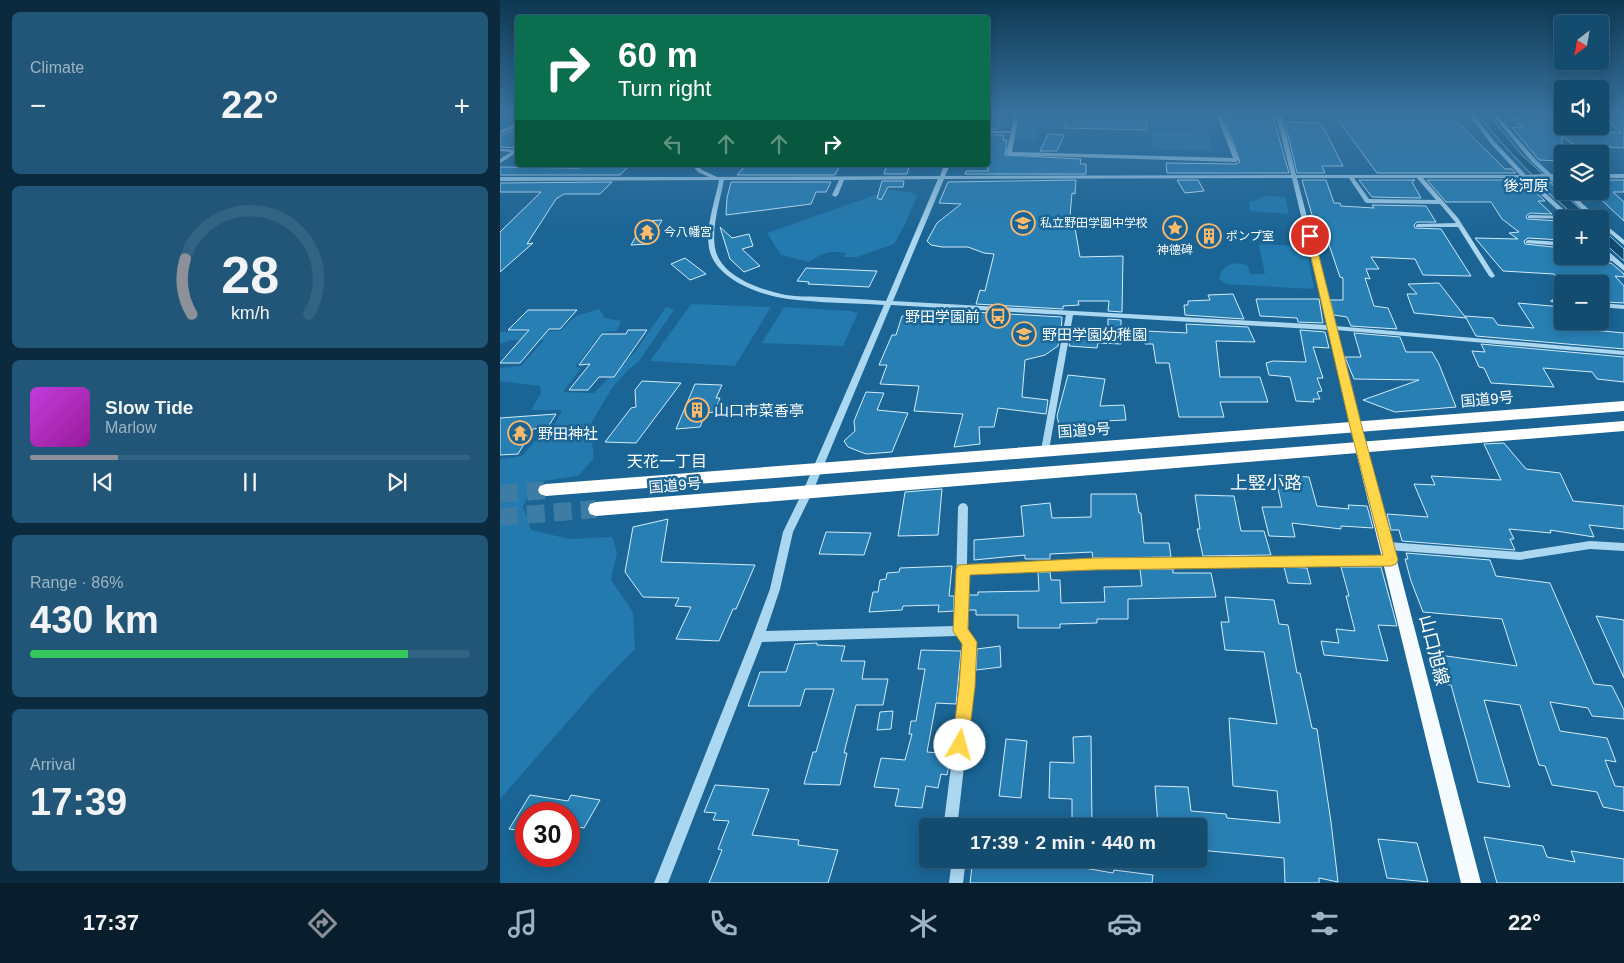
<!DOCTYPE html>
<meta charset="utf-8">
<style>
:root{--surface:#144c70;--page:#215678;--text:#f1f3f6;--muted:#9db4c3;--line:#336383;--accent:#8c9099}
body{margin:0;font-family:Arial,"Noto Sans JP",sans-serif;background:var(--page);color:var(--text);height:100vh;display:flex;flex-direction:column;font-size:19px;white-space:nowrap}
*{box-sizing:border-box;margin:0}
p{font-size:16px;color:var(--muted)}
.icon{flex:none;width:28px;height:28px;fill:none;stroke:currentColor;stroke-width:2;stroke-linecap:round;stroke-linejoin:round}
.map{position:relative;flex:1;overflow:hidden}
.details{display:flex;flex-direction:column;gap:12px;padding:12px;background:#0b2a3e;width:500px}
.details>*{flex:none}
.top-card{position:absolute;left:15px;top:15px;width:475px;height:152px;border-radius:5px;box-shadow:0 2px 12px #0003,0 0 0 1px var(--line);background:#0b6e4f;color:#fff;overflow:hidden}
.needle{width:32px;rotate:211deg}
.buttons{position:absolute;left:1054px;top:15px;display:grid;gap:10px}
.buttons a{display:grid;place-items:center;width:55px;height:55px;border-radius:5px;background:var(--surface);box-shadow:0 2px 12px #0003,0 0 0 1px var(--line);font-size:25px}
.speed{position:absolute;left:15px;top:802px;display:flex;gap:10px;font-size:25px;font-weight:700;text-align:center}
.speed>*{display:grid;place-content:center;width:65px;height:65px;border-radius:50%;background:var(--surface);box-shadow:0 2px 12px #0003,0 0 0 1px var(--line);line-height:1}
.speed .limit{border:8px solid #d22;background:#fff;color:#111}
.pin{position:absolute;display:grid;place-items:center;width:42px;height:42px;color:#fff;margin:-21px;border:2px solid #fff;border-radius:50%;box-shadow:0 1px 5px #0007}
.me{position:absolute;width:55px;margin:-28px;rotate:7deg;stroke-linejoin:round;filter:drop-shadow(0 0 4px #0008)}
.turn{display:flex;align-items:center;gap:18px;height:105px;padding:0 20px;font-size:22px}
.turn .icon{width:65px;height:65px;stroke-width:2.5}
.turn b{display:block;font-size:35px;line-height:42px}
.lanes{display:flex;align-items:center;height:48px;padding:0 20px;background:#0003;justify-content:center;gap:25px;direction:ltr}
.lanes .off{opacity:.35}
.big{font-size:38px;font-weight:700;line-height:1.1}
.details .card{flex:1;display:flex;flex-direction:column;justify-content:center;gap:8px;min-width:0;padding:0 18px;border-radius:8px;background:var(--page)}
.details .dial{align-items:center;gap:0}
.dial svg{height:130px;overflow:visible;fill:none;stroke:var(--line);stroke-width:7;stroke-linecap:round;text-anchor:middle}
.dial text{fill:var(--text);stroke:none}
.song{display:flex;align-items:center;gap:15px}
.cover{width:60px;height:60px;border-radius:8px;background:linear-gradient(135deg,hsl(290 70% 55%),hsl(300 70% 35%))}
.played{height:5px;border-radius:2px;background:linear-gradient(90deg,var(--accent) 20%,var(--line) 20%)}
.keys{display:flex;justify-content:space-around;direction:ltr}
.heat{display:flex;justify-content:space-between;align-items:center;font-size:28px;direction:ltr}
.charge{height:8px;border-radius:4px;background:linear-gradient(90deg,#34c759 86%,var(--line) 0)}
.trip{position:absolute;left:419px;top:818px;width:288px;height:50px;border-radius:5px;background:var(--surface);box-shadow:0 2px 12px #0003,0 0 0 1px var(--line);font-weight:700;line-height:50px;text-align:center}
.tabs{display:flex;height:80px;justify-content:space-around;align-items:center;background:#081e2d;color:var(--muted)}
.tabs .icon{width:35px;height:35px}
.tabs .on{color:var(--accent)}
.tabs b{font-size:22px;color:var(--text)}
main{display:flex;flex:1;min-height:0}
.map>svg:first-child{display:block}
</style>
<main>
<section class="details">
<div class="card"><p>Climate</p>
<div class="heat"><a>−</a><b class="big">22°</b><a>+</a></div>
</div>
<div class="card dial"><svg viewBox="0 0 100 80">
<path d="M14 69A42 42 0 1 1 86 69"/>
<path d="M14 69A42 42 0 0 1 10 35" stroke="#8c9099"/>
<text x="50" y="56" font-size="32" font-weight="700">28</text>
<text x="50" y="72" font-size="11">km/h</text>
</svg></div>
<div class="card">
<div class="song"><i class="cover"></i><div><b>Slow Tide</b><p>Marlow</p></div></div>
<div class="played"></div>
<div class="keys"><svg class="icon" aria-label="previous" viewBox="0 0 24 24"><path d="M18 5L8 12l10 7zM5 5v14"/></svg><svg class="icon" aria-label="pause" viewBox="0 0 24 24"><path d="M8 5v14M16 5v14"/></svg><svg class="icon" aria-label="next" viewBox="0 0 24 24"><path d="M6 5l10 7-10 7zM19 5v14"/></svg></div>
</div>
<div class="card"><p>Range · 86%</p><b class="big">430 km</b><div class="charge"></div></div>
<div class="card"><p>Arrival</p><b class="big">17:39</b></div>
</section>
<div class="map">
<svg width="1124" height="883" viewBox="0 0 1124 883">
<rect width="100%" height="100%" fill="#1a6595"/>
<path fill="#227aae" d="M522 113H558L556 126H537L534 141 515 140 518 126H526L519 125Z
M680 113H702L713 151 653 149 652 131 699 133 697 120 681 119Z
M389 190 412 192 417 196 405 224 394 244 357 257H343L346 253C330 250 322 253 309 262L281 255 267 233Z
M765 196 785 197 789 214 750 211 749 202Z
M761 244 792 246 794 247 796 253 808 256 814 288 812 289 726 284 719 279C721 264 734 261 747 265L751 274H765L759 245Z
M191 304 271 307 235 366 150 361Z
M166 307 174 310 139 361 128 370 112 388 90 425 94 458 78 476 36 482 23 506 31 530 69 539 112 537 117 552 111 580 133 612 135 649 98 687 0 799V459L22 456 37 439 51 432 62 410H31L41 393 40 386 0 381V368L21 366 44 340H11L0 344V332L60 331 76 316 99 309 105 318 121 321 117 331 102 332 75 367 81 368 63 392 94 393 135 352Z
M284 307 350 311 358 313 343 346 262 343Z"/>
<path fill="#114c73" stroke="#9fd4f2" d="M976 113H987L1022 155 1091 219H1078C1041 186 1008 151 976 113Z
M1100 227 1124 249V261L1100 239Z"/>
<path fill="#287fb3" stroke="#d3ecfb" d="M488 113H504L497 129H488Z
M567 113H646L647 130 565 128Z
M833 113H948L1005 169H1012L1016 173H877Z
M1014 113H1062V128L1121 133 1100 113H1124V148L1074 145 1062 136V161L1039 160 1012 127 1022 128 1013 118H1019Z
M728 115 773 117 789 173H667L666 163 736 164 740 162 724 118H728Z
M785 122 821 123 843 166H822L825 173H797Z
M18 127V148L0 147V136Z
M548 134 564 135 557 151H540Z
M488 135H504L503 140H507L505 155 581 159 580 164H586V174H465L466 171H488Z
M84 165H130L120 175H0V167L80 168Z
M246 165H340L335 175H237Z
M387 165H402L401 167H409L407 174H384Z
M576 180 575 194 572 193 569 228H575L580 257 623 256 622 312 608 311 609 301H578L579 305 563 306V309L476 304 480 290 485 291 494 254 484 253 468 247H442L431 245 427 241 437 223 461 204 439 203 448 182Z
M677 180H698L704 191 685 193Z
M802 180H826L834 203H840L841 206 874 208 872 205 926 206 936 222H917L914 225 915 228 941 229 971 276 923 275 915 259 871 257 879 269H866L870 279 865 278 874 306 888 308 897 329 851 326 847 317 834 315 830 300H843V278L840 277 824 230 816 229Z
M859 180H915L912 182 921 198 872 197Z
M927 180H1022L1045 201H1038L1052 214 1030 213 1026 216 1027 219 1059 221 1062 224V240L1028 238 1024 241 1025 244 1062 248V256H1067V260L1071 262 1111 263 1124 274V277L1115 276 1124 286V303L1107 302 1100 293V284H1062L1054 274 1003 271 975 238 1018 239 1009 233 1019 232 1002 219 991 202H946Z
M1034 180H1047L1061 192 1062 200H1056Z
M1100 180H1124V192H1113L1124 202V221L1092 191H1100Z
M382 181H404L403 187H388L381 200 377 198Z
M112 182 100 194H64L56 199 27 244 33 243 0 272V232L41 192H0V183Z
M231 182H331L326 192H316L311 204 226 215 227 198Z
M162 220 149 244 131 245 145 221Z
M220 227 232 238 249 234 253 246 242 249 260 266 244 272 230 259Z
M185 258 206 274 190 280 171 264Z
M306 268 377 271 369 287 308 284 309 282 297 281Z
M939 283 966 318 914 313 907 294H917L908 284Z
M733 294 744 319 685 315 684 305H688V301L710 300 708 295Z
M756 299H819L823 323 798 322 797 318 760 316Z
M1018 303 1062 307V321H1078L1083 329 1124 333V349L976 336 965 316 993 318 998 325 1034 328Z
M28 310H77L60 329H49L20 363H0L29 330H8Z
M473 312 562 317 561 332 558 346 545 355 525 360 522 397 548 400 546 414 498 408 494 427H479L480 444 454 447 463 414 414 411 419 386 380 384 387 365H379L392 335H396L402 316 422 317 424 313 472 317Z
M608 319 621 320V344L598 343 597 348 569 346 572 333 598 335V329L608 330Z
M686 324 748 327 755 342 716 341 720 377H760L768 402H720L724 417H679L669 363H656L653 344H645V331L687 333Z
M128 330H147L114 377H99L88 390H69L90 364 79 365 102 334H126Z
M800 330 825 332 829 348 813 347 823 378H817L822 391 817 392 820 399H813L814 402 796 401 790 377 769 375 766 363 773 361 806 362Z
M854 333 900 337 906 352H932L939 364 956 407 895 412 863 400 919 380 854 379 845 357H861Z
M981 344 1124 357V382L1097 379 1092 372 1043 368 1054 387 991 383 984 368 979 367 972 351 985 352Z
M568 375 605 379 600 406 624 405 626 420 604 421 605 424 559 425 557 416Z
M142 381 181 383 136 443 105 442 131 408 136 407 135 390Z
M195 384 222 385 216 398H220L215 412 206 413 200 427 176 429Z
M366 392 384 393 377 410 408 413 392 452 366 454 348 447 344 441 355 431 354 421Z
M56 414 48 427 33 429 18 454 0 455V418Z
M1004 443 1026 469 1060 473 1073 501 1124 506V529L1089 525 1094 537 1050 530 1051 533 1009 529 1014 539H1010L1015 550 902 541 899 530H891L887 514 928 517 914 484 935 485 931 476 1001 480 984 444Z
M775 475 809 477 817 506 849 509 848 505 867 506 873 528 841 526V529L792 523 795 537 769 536 762 507H782Z
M442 489 438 535 398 536 405 492Z
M591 494H636L639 513H641L644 543H669L671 557 593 558 592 552 550 554V559H525V555L474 560V540L524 536 521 506 550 503 552 518 591 517Z
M695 495 734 496 741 531H764L771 555 703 556 697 529H700Z
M168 519 161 562 255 565 236 609H233L219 641 176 639 191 607 175 606 179 598 143 597 125 572 133 527Z
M326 532 371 533 364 555 319 554Z
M906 553 990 560 996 576 1050 583 1094 684 1112 686 1124 710V719L1092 716 1088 708 1050 702 1060 731 1107 738 1116 762 1105 760 1115 786 1124 787V811L1103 807 1097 792 1052 785 1045 766 1039 765 1020 705 984 700 1010 787 978 782 951 685 940 684 932 654 1017 666 1002 619 923 612 911 581 905 559H908Z
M452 566 449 596H454V611L438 612 439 605 403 606 402 610 369 612 373 592H378L380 580 386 579 387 573 399 572 400 568Z
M784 567 807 568 811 584 788 583Z
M841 567H881L897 626 878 625 888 661 824 655 821 641 839 643 836 629 855 631 846 596H849Z
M640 569H673V573H711L716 597 628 599V619H597V623L560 624V628H518V615H476V610H468V595H478V592L539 591 538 572H550L551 580H560L561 603 605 602 604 587 642 586Z
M725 597 774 600 779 624 788 625 797 673H800L812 728 817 729 831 822 838 882 819 878V883H785L784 858 699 850 698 826H658L655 786 688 787 691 811 726 814 727 818 780 823 777 791 733 786 729 718 777 724 764 652 725 650 721 622H729Z
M1096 616 1124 620V678Z
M317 643V645L345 646 341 661H365L362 679H388L383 705H356L344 753H347L340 785 304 784 313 752H316L334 689H305L300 706H248L260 672H286L295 644Z
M500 646 501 667 476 670 477 649Z
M421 650 461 651 456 704 436 703 427 752 451 754 447 775 441 774 438 788 426 786 422 808 395 806 399 789 374 787 381 758 405 760 412 734H409L411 721H416L425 669H418Z
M393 711 391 729 377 730 380 712Z
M591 736 592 826H572V799L549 798 550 762 574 763 573 737Z
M506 739 527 741 521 798 499 796Z
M215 785 269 789 252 835 299 840 298 845 338 850 328 883H209L222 850 218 849 229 821 213 820 216 813 204 812Z
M30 795 68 801 71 795 100 800 84 828 69 825V814H26V831L9 829Z
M984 837 1043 846 1047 857 1075 862 1071 851 1124 859V883H997Z
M878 839 917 843 928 882 887 878Z
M473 859H505L566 867 567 865 613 873 614 870 653 875 652 883H470Z"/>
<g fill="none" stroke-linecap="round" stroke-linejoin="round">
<path stroke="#3c7ca5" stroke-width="18" stroke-dasharray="18 9" stroke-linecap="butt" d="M0 494 46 490
M0 517 96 509"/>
<path fill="#acd7f0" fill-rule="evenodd" d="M515 113H519L512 152 733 158 716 113H720L739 160 736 162 509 155 506 153 511 133H488V131H511Z
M736 113H781L796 175H1020L991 144 968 113H972L995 142 1026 175 1045 174 1032 162 991 113H995L1036 160 1051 174 1062 175V177L1054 178 1062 185V190L1048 178H1029L1074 219 1028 218V216L1030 215 1064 216 1023 178H923L958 218 995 276 992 278 989 276 958 227H916V225L918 224 956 223 940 204 867 203 865 202 849 178H797L835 326 1124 351V355L836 330 860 427 856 430 852 427 828 330 573 315 549 450 545 453 541 450 566 315 391 305 313 491 293 532 280 589 266 631 455 626 458 507 460 504 463 503 466 504 468 507 467 564 593 560 891 556 895 557 896 560 895 563 891 564 593 568 467 573 466 629 475 642 473 687 458 820 461 826H446L444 822 461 687 463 644 457 636 262 642 168 883H154L252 637 270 589 283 532 303 491 384 305C352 303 320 303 288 299 262 296 218 280 210 252 204 231 215 201 219 180L0 181V177H209L198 172 192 165H198L202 170 217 177 440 176 444 165H450L445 176 791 175 776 115 738 114ZM792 178 827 325 393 301 444 179ZM854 178H917L936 200 869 199ZM438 179 386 301C364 299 342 298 320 297 309 296 297 297 286 295 262 290 224 278 216 252 210 232 220 201 224 180H339L332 195 335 197 338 195 344 180Z
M18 122V125L0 134V131Z
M0 149 17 150 18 152 0 163V159L11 152 0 151Z
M1100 174H1124V178H1100Z
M1063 191H1069L1099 219H1092Z
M1100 220 1124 240V245L1100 225Z
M1028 240 1062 242V246L1026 243V241Z
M1100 244 1124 265V271L1112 261 1071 260 1068 258 1070 256 1108 257 1100 249Z
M1053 299 1062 300V304L1051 302 1050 301Z
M1100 303 1124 305V309L1100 307Z
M1090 541 1124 543V551L1090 549 1020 560 888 550 884 549 883 546 884 543 888 542 1020 552Z
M452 859H466L463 883H449Z"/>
<path fill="#f5fbff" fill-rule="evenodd" d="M856 423 862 427 981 883H961L850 427Z"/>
<path fill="#fff" fill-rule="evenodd" d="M1124 401V411L46 496 40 494 38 490 40 486 46 484Z
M1124 421V431L96 516 90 514 88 509 90 504 96 502Z"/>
</g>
<linearGradient id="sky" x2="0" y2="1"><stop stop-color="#0e3852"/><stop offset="0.48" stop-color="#3873a0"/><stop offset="1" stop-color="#3873a0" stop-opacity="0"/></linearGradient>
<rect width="1124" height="237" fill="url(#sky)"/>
<path fill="#ffd54a" stroke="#a68a30" d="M810 234 814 236 862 427 898 560 896 564 891 566 593 570 470 575 468 629 477 642 475 687 468 745 466 751 460 753 454 751 452 745 459 687 462 644 453 631 456 569 458 565 593 558 883 555 850 427 806 236Z"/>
<defs>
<g id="school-ring" transform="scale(1.25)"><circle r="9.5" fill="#1a6595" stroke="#ffba6b" stroke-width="1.5"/><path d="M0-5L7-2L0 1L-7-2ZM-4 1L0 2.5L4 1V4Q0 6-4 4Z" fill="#ffba6b"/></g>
<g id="sight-ring" transform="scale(1.25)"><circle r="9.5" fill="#1a6595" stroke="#ffba6b" stroke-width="1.5"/><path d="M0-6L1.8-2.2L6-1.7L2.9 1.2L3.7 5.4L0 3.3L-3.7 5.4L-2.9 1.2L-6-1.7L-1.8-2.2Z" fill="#ffba6b"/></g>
<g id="temple-ring" transform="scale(1.25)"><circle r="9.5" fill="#1a6595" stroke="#ffba6b" stroke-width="1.5"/><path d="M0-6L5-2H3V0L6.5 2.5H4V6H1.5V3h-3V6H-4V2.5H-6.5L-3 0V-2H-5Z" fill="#ffba6b"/></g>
<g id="building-ring" transform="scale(1.25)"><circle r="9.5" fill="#1a6595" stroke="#ffba6b" stroke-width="1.5"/><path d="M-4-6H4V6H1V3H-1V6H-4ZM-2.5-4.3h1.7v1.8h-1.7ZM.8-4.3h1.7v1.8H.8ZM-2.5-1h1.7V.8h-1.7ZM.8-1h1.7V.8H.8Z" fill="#ffba6b"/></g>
<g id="bus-ring" transform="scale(1.25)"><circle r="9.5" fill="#1a6595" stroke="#ffba6b" stroke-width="1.5"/><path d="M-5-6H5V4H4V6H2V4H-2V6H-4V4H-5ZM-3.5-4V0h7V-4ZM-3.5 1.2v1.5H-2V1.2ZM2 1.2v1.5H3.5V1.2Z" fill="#ffba6b"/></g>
</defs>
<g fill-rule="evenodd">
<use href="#school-ring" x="523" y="223"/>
<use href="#sight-ring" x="675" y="228"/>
<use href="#temple-ring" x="147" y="232"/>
<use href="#building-ring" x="709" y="236"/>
<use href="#bus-ring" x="498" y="316"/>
<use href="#school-ring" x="524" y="334"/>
<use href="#building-ring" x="197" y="410"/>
<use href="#temple-ring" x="20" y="433"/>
</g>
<g text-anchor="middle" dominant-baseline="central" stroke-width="5" stroke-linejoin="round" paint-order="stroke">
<g font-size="12" fill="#fff" stroke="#1a6595" text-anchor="start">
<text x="540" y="223">私立野田学園中学校</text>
<text x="164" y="232">今八幡宮</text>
<text x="726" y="236">ポンプ室</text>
<text x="675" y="250" text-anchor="middle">神德碑</text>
</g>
<g font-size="15" fill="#fff" stroke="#1a6595">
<text x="1026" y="185">後河原</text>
</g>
<g font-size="15" fill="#fff" stroke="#1a6595" text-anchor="start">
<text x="480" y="316" text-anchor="end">野田学園前</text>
<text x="542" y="334">野田学園幼稚園</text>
<text x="214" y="410">山口市菜香亭</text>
<text x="38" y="433">野田神社</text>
</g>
<g font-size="15" fill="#fff" stroke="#1a6595">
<text transform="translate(987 399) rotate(-5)">国道9号</text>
<text transform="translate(584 430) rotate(-4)">国道9号</text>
<text transform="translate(175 485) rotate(-5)">国道9号</text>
</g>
<g font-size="16" fill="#fff" stroke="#1a6595">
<text x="167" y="461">天花一丁目</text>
</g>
<g font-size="18" fill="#fff" stroke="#1a6595">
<text x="766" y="483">上竪小路</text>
</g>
<g font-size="18" fill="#fff" stroke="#1a6595">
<text transform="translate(934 650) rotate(76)">山口旭線</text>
</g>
</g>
</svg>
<div class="buttons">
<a><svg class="needle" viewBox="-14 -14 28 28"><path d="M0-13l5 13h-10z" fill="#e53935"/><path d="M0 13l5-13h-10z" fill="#9db4c3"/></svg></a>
<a><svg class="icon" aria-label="sound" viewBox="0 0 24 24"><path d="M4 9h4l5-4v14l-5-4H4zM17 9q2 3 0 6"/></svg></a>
<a><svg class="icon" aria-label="layers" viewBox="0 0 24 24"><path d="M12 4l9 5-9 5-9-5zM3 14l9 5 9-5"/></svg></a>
<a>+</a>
<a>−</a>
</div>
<div class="speed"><div class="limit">30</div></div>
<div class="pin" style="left:810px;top:236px;background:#d93025"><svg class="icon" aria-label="arrive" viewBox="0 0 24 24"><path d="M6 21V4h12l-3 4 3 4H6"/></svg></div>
<svg class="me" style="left:460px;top:745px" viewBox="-20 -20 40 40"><circle r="19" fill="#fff"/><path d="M0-13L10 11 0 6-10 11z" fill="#ffd54a"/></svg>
<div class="trip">17:39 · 2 min · 440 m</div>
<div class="top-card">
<div class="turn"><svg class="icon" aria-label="right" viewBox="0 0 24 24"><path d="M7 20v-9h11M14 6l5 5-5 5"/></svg><div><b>60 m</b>Turn right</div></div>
<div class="lanes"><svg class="icon off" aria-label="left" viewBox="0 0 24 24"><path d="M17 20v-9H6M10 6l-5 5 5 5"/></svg><svg class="icon off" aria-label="ahead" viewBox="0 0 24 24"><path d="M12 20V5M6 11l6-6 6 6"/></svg><svg class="icon off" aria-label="ahead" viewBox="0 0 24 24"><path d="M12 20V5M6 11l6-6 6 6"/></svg><svg class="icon" aria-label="right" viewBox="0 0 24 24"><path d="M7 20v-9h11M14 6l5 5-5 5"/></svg></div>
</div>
</div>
</main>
<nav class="tabs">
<b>17:37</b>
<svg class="icon on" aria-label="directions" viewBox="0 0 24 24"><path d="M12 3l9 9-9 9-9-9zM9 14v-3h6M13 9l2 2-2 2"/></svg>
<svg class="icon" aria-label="music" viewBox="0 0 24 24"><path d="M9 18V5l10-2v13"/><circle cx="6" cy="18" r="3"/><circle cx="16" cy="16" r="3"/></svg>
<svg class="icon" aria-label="phone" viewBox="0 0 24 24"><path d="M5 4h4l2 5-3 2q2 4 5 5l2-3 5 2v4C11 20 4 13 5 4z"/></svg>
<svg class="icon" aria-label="climate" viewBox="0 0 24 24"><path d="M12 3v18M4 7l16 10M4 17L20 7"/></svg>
<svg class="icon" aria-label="car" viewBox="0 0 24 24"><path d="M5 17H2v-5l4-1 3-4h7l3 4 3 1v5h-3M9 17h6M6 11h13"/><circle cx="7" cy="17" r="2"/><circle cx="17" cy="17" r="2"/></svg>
<svg class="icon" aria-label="filters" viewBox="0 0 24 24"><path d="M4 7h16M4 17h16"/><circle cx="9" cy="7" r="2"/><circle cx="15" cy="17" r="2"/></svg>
<b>22°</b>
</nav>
